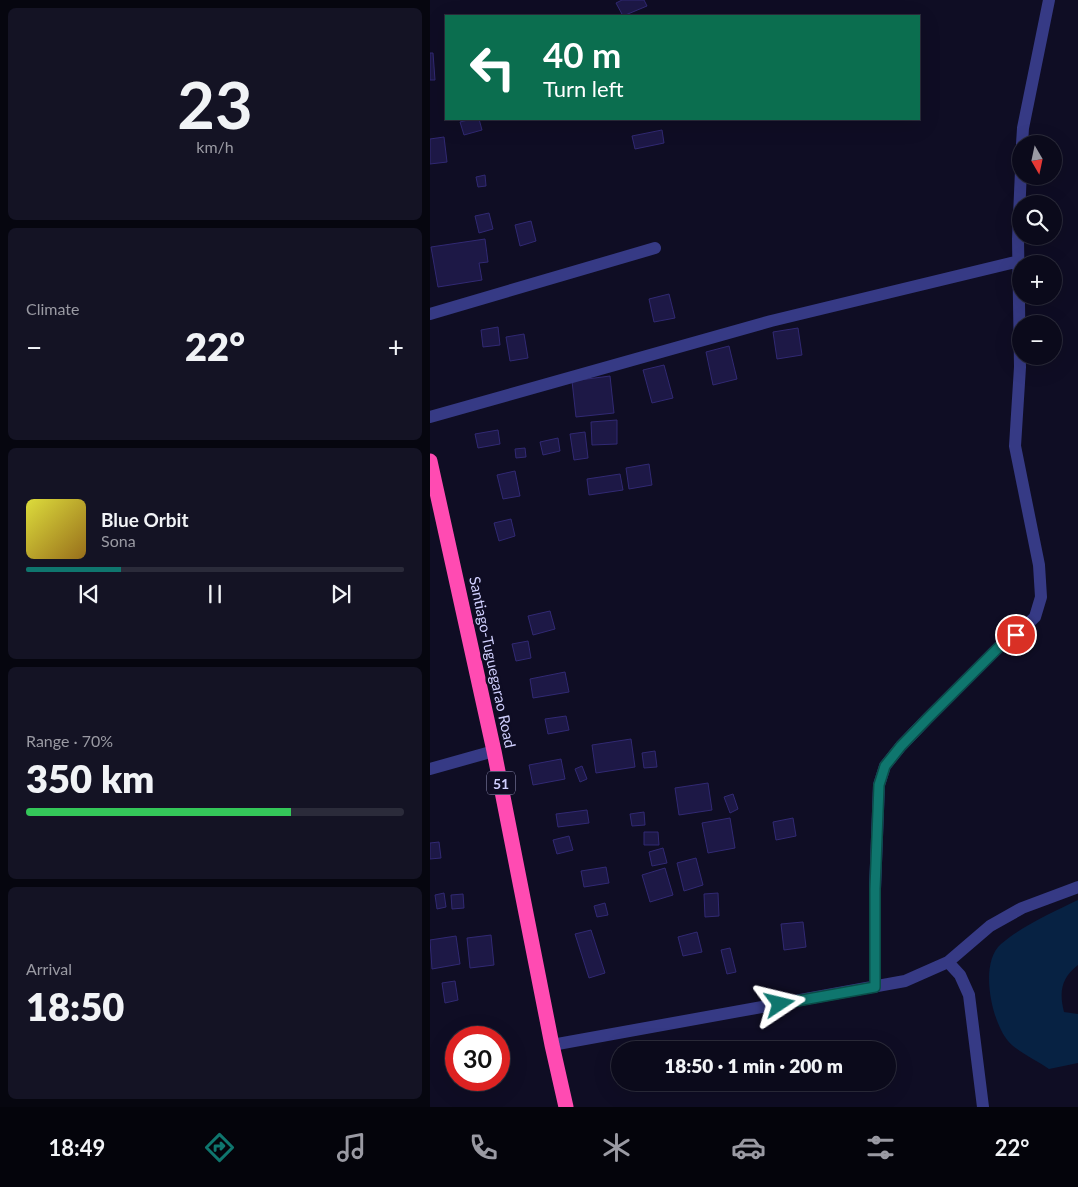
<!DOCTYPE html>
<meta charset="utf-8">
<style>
:root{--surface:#0b0a1b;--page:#141324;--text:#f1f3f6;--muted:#9a9aa3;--line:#2b2b3a;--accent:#0f766e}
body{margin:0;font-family:Lato,sans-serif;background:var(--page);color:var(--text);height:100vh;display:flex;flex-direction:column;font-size:19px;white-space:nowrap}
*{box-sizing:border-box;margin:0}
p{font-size:16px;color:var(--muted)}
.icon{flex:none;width:28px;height:28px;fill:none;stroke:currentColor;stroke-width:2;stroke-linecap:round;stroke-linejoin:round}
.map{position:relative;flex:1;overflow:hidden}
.details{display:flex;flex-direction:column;gap:8px;padding:8px;background:#06060f;width:430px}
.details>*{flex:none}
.top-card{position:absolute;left:15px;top:15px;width:475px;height:105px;border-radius:0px;box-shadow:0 5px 20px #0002,0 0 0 1px var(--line);background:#0b6e4f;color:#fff;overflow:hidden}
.needle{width:32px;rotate:171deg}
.buttons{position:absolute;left:582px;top:135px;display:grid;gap:10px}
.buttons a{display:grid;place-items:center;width:50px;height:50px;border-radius:50%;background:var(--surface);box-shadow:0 5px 20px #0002,0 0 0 1px var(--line);font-size:25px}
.speed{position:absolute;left:15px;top:1026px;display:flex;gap:10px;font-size:25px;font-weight:700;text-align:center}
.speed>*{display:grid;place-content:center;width:65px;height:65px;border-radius:50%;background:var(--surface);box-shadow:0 5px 20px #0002,0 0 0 1px var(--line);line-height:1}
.speed .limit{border:8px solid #d22;background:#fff;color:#111}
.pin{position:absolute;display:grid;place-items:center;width:42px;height:42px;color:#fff;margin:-21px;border:2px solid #fff;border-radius:50%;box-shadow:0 1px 5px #0007}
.me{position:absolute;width:55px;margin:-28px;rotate:80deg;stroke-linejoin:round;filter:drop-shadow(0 0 4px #0008)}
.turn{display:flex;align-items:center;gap:18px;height:105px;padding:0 15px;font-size:22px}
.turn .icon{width:65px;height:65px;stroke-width:2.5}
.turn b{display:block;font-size:35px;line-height:42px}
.big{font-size:38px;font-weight:800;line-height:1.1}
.details .widget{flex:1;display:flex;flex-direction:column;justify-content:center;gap:8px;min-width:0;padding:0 18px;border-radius:8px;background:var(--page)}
.details .dial{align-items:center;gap:0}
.dial b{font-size:65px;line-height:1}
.song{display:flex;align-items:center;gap:15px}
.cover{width:60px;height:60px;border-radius:8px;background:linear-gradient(135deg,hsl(60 70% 55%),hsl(40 70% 35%))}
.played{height:5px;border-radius:2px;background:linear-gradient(90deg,var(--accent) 25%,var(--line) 25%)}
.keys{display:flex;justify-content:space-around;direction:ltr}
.heat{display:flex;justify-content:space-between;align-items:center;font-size:28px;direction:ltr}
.charge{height:8px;border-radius:4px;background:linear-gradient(90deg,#34c759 70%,var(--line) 0)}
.trip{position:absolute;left:181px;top:1041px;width:285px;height:50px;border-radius:25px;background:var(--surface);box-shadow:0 5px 20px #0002,0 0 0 1px var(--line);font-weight:800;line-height:50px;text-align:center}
.menu{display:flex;height:80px;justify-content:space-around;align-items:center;background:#04040b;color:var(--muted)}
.menu .icon{width:35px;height:35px}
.menu .on{color:var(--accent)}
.menu b{font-size:22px;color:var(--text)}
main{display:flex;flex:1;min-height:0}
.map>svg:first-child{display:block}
</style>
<main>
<section class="details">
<div class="widget dial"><b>23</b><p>km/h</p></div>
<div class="widget"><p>Climate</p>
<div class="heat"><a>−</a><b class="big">22°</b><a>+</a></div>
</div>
<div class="widget">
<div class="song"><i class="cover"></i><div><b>Blue Orbit</b><p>Sona</p></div></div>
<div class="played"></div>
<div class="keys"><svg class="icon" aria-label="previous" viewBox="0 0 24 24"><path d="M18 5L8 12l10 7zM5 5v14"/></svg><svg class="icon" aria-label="pause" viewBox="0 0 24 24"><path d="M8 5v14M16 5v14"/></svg><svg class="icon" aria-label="next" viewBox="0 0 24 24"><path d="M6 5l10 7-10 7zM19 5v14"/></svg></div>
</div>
<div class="widget"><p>Range · 70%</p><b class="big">350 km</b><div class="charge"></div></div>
<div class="widget"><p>Arrival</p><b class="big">18:50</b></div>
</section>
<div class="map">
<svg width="648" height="1107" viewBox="0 0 648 1107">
<rect width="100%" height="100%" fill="#0f0d24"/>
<path fill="#072243" d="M648 900V965C631 978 629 992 634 1012L648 1014V1063L619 1069C608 1061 585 1050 578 1041 561 1020 549 963 571 944 590 927 625 911 648 900Z"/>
<path fill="#1d1846" stroke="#312973" d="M192 0H214L217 6 193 16 186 3Z
M0 53H3L5 80H0Z
M42 119H49L52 130 34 135 30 122Z
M232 130 234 143 205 149 202 136Z
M14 137 17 162 0 164V139Z
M55 175 56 186 48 187 46 177Z
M59 213 63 229 49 233 45 216Z
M101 221 106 241 90 246 85 225Z
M55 239 58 262 49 263 52 280 8 287 1 247Z
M239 294 245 318 224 322 219 299Z
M68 327 70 345 53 347 51 330Z
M368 328 372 355 347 359 343 332Z
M94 334 98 358 80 361 76 337Z
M299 346 307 379 283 385 276 352Z
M234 365 243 398 222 403 213 370Z
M180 376 184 413 146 417 142 381Z
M187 420V444L162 445 161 422Z
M68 430 70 444 48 448 45 434Z
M155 432 158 458 144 460 140 434Z
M128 438 130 451 113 455 110 442Z
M95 448 96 457 86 458 85 449Z
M219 464 222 485 199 489 196 468Z
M85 471 90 496 73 499 67 475Z
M190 474 193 490 159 495 157 479Z
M81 519 85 536 69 541 64 523Z
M120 611 125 629 103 635 98 616Z
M98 641 101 658 86 661 82 644Z
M135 672 139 692 103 698 100 679Z
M136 716 139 730 118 734 115 719Z
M201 739 205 767 166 773 162 745Z
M225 751 227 767 214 768 212 753Z
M131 759 135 779 103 785 99 765Z
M152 766 157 779 150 782 145 769Z
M278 783 282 810 249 815 245 788Z
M303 794 308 809 300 813 294 797Z
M157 810 159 823 128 827 126 814Z
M214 812 215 825 202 826 200 814Z
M300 818 305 848 278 853 272 823Z
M363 818 366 836 346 840 343 822Z
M214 832H228L229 845H214Z
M139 836 143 850 127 854 123 840Z
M9 842 11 858 0 859V843Z
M233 848 237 863 222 866 219 852Z
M266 858 273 885 254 891 247 863Z
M176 867 179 883 154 887 151 871Z
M235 868 243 895 220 902 212 875Z
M14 893 16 907 7 909 5 895Z
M288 893 289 916 275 917 274 894Z
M33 894 34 908 22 909 21 895Z
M175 903 178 915 167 917 164 906Z
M373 922 376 947 354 950 351 924Z
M161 930 175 973 159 978 145 934Z
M267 932 272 952 253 956 248 937Z
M61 935 64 965 40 968 37 938Z
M26 936 30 964 2 969 0 940Z
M300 948 306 972 297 974 291 950Z
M25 981 28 1000 15 1003 12 983Z"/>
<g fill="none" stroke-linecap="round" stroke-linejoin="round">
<path stroke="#363a85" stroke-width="12" d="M592 144 593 128 619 0
M0 314 225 248
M0 417 341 321 589 261
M0 769 64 751
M518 962 530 975 539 995 553 1107
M445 987V889L449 785 455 766 471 746 498 718 569 647 586 635 605 617 611 597 609 565 585 446 590 367 588 239 591 170
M122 1045 475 981 518 962 560 926 592 908 648 887"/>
<path stroke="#ff4bb2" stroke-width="15" d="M0 461 64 751 122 1045 136 1107"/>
</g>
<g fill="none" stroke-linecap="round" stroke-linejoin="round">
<g stroke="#0a4d48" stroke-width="12">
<path id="route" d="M350 1004 445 987V889L449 785 455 766 471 746 498 718 569 647 586 635"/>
</g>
<use href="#route" stroke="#0f766e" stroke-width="9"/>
</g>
<g text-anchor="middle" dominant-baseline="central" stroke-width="5" stroke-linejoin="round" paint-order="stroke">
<rect fill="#0f0d24" stroke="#9796bd" stroke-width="1" x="57" y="771.5" width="28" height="23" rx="4"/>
<g font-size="14" font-weight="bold" fill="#d1d0ff">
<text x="71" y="783">51</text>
</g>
<g font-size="15" fill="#d1d0ff" stroke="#0f0d24">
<text transform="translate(63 662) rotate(78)">Santiago-Tuguegarao Road</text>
</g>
</g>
</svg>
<div class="buttons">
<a><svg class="needle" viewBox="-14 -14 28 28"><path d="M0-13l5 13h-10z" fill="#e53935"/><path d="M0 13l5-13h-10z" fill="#9a9aa3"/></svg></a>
<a><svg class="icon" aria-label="search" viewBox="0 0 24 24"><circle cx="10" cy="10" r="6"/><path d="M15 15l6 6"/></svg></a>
<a>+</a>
<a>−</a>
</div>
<div class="speed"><div class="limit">30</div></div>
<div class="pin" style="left:586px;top:635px;background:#d93025"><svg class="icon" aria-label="arrive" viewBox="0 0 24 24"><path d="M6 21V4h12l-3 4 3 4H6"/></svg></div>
<svg class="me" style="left:350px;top:1004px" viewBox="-20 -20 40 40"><path d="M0-17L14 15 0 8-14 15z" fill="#0f766e" stroke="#fff" stroke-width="4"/></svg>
<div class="trip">18:50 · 1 min · 200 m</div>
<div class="top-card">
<div class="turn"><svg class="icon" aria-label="left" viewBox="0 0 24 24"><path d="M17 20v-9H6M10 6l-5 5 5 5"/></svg><div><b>40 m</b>Turn left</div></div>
</div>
</div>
</main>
<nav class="menu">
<b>18:49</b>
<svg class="icon on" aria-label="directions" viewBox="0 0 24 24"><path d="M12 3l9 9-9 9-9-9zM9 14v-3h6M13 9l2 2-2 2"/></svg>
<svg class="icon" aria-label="music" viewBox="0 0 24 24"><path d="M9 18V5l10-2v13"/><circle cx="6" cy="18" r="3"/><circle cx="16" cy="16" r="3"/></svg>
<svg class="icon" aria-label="phone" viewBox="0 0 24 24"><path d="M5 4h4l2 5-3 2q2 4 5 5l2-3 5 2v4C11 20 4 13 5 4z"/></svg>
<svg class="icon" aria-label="climate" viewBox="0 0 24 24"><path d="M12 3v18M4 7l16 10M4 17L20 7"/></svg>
<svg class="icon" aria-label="car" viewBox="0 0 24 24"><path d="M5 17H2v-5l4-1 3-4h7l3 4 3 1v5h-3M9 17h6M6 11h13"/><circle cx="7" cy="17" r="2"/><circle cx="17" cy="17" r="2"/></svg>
<svg class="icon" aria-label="filters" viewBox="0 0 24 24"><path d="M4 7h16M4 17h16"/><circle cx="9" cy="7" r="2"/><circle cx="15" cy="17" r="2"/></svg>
<b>22°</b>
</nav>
